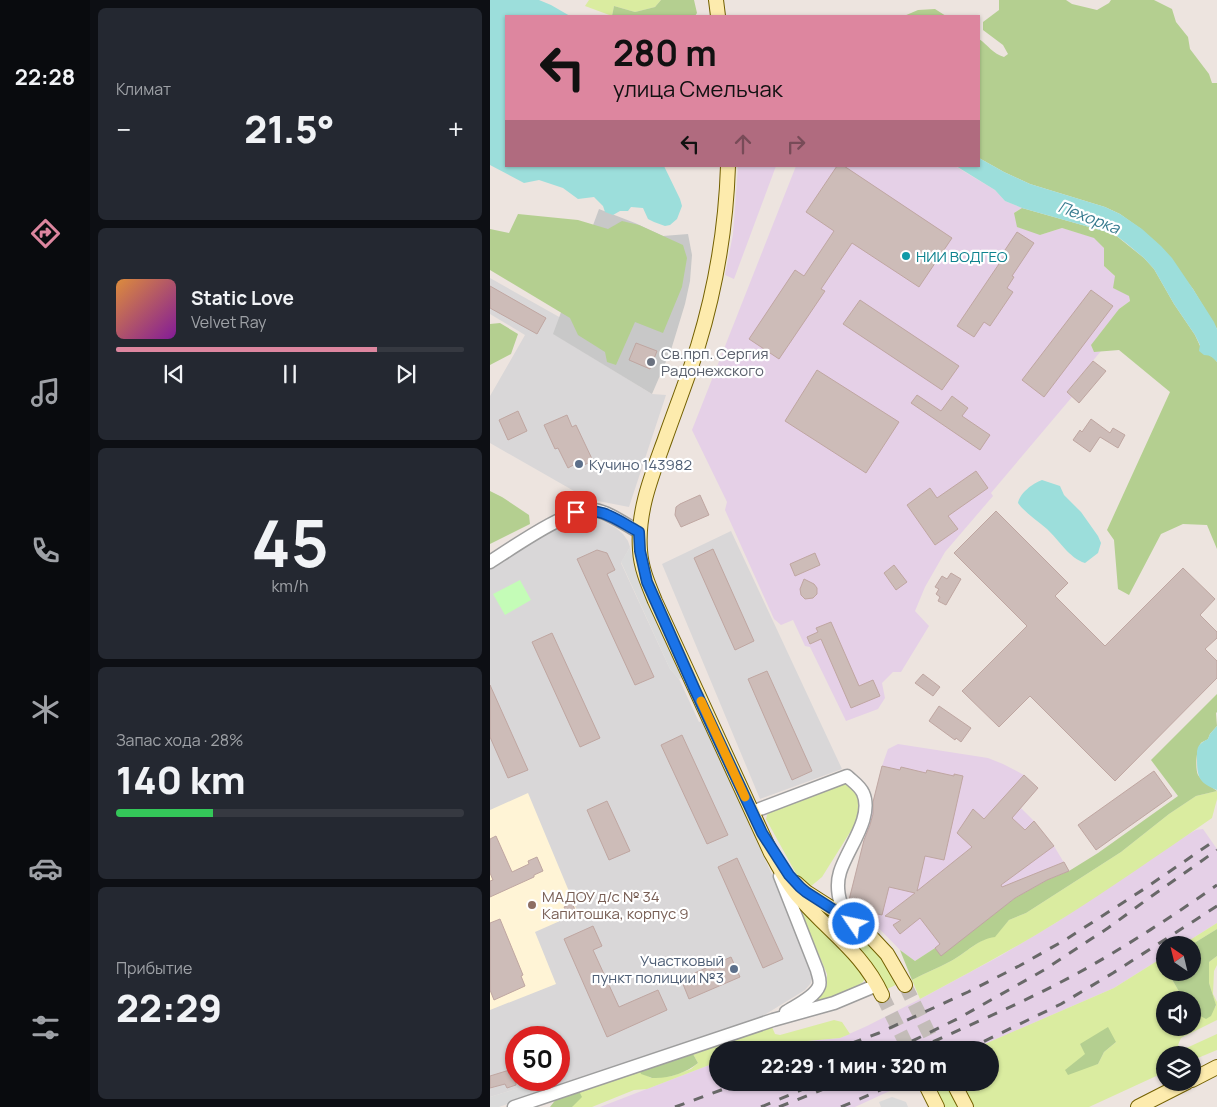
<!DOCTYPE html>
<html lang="ru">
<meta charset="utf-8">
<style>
:root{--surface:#171b24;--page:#242831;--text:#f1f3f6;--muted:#9ea1a6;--line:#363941;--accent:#dd869f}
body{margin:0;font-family:Manrope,sans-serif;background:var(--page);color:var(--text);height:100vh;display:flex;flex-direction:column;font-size:19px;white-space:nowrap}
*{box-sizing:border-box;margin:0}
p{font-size:16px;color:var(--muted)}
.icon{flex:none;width:28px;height:28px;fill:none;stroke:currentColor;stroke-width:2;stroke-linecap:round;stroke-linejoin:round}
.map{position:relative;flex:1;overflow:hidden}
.panel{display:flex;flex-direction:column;gap:8px;padding:8px;background:#0d0f14;width:400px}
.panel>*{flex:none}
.top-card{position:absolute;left:15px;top:15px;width:475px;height:152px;border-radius:0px;box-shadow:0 1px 4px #0004;background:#dd869f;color:#111;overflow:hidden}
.needle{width:32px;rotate:325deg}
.tools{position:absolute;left:666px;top:936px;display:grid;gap:10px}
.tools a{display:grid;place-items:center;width:45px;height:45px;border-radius:50%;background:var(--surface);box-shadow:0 1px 4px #0004;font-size:25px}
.speed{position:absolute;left:15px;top:1026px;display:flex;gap:10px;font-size:25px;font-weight:700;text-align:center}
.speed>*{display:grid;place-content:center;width:65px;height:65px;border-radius:50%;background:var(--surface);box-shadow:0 1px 4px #0004;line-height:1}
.speed .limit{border:8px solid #d22;background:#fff;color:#111}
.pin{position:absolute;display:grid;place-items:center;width:42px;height:42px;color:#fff;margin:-21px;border-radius:10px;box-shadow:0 2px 8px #0006}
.me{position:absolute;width:55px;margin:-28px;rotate:304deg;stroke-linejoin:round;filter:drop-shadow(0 0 4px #0008)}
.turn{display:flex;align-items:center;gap:18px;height:105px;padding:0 25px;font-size:22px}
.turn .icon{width:65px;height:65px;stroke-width:2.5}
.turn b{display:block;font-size:35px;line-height:42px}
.lanes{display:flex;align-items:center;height:48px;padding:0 25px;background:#0003;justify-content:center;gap:25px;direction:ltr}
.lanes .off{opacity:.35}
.big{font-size:38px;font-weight:800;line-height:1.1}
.panel .card{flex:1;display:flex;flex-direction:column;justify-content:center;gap:8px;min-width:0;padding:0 18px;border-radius:8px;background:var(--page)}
.panel .dial{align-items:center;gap:0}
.dial b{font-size:65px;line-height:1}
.song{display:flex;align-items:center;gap:15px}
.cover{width:60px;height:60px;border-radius:8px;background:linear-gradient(135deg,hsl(30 70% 55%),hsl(290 70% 35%))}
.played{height:5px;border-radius:2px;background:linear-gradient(90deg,var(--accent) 75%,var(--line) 75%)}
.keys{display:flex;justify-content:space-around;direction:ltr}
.heat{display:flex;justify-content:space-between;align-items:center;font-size:28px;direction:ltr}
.charge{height:8px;border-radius:4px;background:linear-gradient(90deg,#34c759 28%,var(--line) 0)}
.trip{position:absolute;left:219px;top:1041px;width:290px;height:50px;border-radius:25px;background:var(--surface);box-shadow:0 1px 4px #0004;font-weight:800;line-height:50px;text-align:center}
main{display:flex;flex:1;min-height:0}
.menu{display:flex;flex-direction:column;width:90px;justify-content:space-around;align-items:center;background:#090b0e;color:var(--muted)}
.menu .icon{width:35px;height:35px}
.menu .active{color:var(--accent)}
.menu b{font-size:22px;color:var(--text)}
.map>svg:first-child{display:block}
</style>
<main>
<nav class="menu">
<b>22:28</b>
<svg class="icon active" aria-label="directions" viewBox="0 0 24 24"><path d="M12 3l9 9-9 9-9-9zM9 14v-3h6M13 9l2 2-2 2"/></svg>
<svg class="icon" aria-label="music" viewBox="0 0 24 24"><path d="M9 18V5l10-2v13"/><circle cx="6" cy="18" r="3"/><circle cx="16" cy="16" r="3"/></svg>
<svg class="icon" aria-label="phone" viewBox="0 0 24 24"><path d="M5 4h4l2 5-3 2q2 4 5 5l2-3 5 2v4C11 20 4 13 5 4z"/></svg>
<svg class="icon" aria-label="climate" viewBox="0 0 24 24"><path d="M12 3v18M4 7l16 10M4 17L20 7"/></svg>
<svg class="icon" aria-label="car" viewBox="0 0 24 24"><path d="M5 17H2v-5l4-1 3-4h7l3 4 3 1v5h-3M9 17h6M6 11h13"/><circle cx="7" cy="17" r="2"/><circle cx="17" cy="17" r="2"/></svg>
<svg class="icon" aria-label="filters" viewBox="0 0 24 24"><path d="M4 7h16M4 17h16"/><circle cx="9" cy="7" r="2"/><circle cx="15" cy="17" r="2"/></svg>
</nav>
<section class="panel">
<div class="card"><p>Климат</p>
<div class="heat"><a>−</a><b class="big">21.5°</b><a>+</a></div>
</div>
<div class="card">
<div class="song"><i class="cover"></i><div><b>Static Love</b><p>Velvet Ray</p></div></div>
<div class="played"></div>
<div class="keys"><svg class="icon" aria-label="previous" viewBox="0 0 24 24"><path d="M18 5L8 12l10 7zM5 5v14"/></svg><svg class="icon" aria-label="pause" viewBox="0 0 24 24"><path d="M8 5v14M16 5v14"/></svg><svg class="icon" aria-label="next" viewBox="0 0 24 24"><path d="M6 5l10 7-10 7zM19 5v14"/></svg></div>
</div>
<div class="card dial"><b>45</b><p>km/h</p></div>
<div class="card"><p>Запас хода · 28%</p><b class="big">140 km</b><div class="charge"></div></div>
<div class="card"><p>Прибытие</p><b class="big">22:29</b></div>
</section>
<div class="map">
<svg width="727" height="1107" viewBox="0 0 727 1107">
<rect width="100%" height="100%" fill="#ede4df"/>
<path fill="#d9d7d8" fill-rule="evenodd" d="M0 278 71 318 64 334 162 394 176 395 139 507 98 499 0 443V396L35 335 0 314Z
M104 516 126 528 133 534 138 541 140 547 131 563 180 669 189 679 209 722 212 721 311 938 323 975 321 983 315 990 289 1006 271 1017 224 1036 63 1089 51 1081 0 1097V567L71 524 88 517ZM26 1038H69V1080H26Z
M241 531 352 769 270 799 172 564Z"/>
<path fill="#e5d0e7" d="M248 166H286L244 279 235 275 243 234Z
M306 166H465L505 190 515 201 532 208 524 213 550 235 572 228 605 238 614 248V266L625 276 639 296 640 301 629 309 604 352 611 351 577 392 582 397 501 493 503 496 455 552 435 587 425 611 439 626 411 672H403L392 683 395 698 388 709 356 721 320 647 315 646 303 620 291 625 284 619 235 510 237 502 202 430Z
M408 744 498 758 513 764 534 775 548 788 531 808 544 821 564 846 579 871 557 880 451 956 445 948 425 961 410 950 373 912 359 902 392 766 398 749Z
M713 829 727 849V923L692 945H675V956L624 988 481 1050H260L273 1045 350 1038 377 1026 430 999 510 956 567 922 700 833 706 830Z
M227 1062 228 1082 417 1083 365 1107H110Z"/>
<path fill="#fff4d6" d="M38 793 88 913 45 932 66 984 0 1010V810Z"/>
<path fill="#c8c8c8" d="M109 209 145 223 173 236 198 234 202 255 200 281 195 304 181 350 162 394 63 334Z"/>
<path fill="#daeca0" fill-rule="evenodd" d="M99 0H171L165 7 145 12 124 6 122 16 95 6Z
M357 783 370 794 369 818 332 877 320 887 309 879 276 819 278 812Z
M727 791V799L722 818C671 853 620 889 567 922 522 950 476 974 430 999L422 980C435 973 448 968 461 961 476 953 488 939 505 936L519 920 536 913 631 852 679 814 706 796Z
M302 895 376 976 373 982 357 992 304 1012 331 994 337 985V974L314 920Z
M323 902 383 946 410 983 395 990Z
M727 923V929L701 945H692Z
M675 956V972L682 973 680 976 694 1000H675V1028H702L703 1012 716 1018 726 1006 719 983V962L727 956V965L724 971 723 994 727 1002V1020L691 1038 688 1045 692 1050 727 1034V1050L703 1060 702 1055H675V1072L599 1107H484L469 1083 500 1082V1050H481L624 988ZM626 1042 614 1052 608 1064 576 1070 596 1054 590 1044Z
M344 1020 352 1022 360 1034 350 1038 273 1045 260 1050H228L227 1062 157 1089 144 1090 102 1107H82L89 1091 150 1071 161 1078 182 1076 201 1069 208 1063 203 1054 282 1027 285 1034 290 1035Z
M448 1083H457L471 1107H451L441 1086Z"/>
<path fill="#b4cf90" d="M171 0H204L207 13 205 16H122L124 6 145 12 165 7Z
M509 0H576L582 4 607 10 619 3 621 0H664L682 9 686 22 698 37 700 49 719 74 722 83H727V329L703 289 692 275 651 229 630 214 615 207 540 184 514 172 489 158V39C498 45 503 54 514 57L518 54 513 45 493 30V22L509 10Z
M445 9 456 16H414L428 10Z
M532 208 624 234 654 258 664 269 684 304 705 335 710 346 719 355 724 358 727 362V549L717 525 693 524 671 534 639 595 628 589 624 540 617 530 680 392 629 350 604 352 601 345 629 309 640 301 639 296 623 288 625 276 614 266V248L604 238 572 228 550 235 527 227 524 213Z
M28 214 88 220 118 229 132 221 149 225 193 245 197 258 192 287 173 333 145 322 126 365 117 362 115 352 88 335 80 318 0 270V229L19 233Z
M10 323 28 334 21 354 0 365V324Z
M0 491 12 497 39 515 40 524 0 544Z
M727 694V712L726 713 727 726 720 734 718 739C717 740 712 742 711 743 706 749 705 769 708 775 713 783 721 786 727 791L706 796 679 814 631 852 536 913 519 920 505 937C488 939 476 953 461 961 448 968 435 973 422 980L410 950 425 961 445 948 451 955 525 898 557 880 579 871 608 853 688 796 661 760Z
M727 929V956L719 962V983L726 1005 721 1016 716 1019 703 1012 702 1000H694L680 976 682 973 702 972V945H701Z
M618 1027 626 1042 614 1052 608 1064 578 1075 575 1070 595 1054 590 1044Z
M203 1054 208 1063C196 1073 178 1079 162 1078 159 1077 155 1075 151 1074L150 1071Z
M89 1091 92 1097 82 1107H60L67 1098Z"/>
<path fill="#c4fcb7" d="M30 580 41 600 15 615 3 594Z"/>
<path fill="#dadada" d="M140 547 145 569 150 584 192 678 189 679 180 669 131 562Z
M51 1081 63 1089 9 1107H0V1097Z
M402 1097 416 1102 418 1107H391L389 1102Z"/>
<path fill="#9cdedb" d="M0 0H49L61 5 80 16H16V166H174L190 199 192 206 187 219 180 225 175 226 164 222 158 219 153 208 141 207 138 211H130L123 215 115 212 113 206 104 197 88 199 73 188 49 180 34 183 0 165Z
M489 158 514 172 540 184 615 207 630 214 652 229 671 246 682 258 703 289 724 322 727 329V362C723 358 721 355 714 355L709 351 710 345 705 335 684 304 664 269 654 258 636 243 624 234 532 208 515 201 505 190 466 166H489Z
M552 480 570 486 574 495 591 512 608 536 611 543 608 553 595 563C579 558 569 540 557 529 547 520 536 514 528 503 530 493 543 483 552 480Z
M727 726V790C709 783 707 777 707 759 707 747 707 745 718 739L720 734Z"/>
<path fill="#cdbcb8" stroke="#bfa6a1" d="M347 166H354L462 238 429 287 362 243 331 289 335 291 289 359 259 339 305 270 314 276 344 231 316 212Z
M527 232 544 243 522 276 524 277 517 288 523 292 500 326 494 322 484 337 467 326 515 255 513 253Z
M0 286 56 318 47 334 0 308Z
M601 290 623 306 554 397 532 380Z
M370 300 469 366 452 390 353 324Z
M146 343 167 351 160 369 139 360Z
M603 361 616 371 589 403 577 392Z
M327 370 409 422 376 473 295 421Z
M427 395 451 411 462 396 478 408 472 416 500 435 490 450 421 403Z
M28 411 37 431 18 440 9 420Z
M77 415 82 427 86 425 103 461 89 467 87 463 78 468 68 448 65 449 54 425Z
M601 419 620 433 623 428 635 435 628 448 610 437 600 452 583 440 590 430 592 432Z
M486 471 498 488 458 516 468 529 445 545 417 505 440 488 447 498Z
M210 495 219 515 191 527 185 515 186 507 190 504Z
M506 511 578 583 565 596 615 646 693 568 725 599 710 615 727 632V638L715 649 727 661V678L625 781 540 696 509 727 472 691 537 626 464 553Z
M223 549 264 641 245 650 204 558Z
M107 550 117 553 125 570 117 574 164 677 145 685 87 559Z
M325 553 330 565 305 576 300 564Z
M404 565 417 582 406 590 394 573Z
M461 573 471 579 456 605 448 601 450 597 446 594 449 589 445 587 452 576 457 579Z
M314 579 324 584 327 588V594L323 598 315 599 311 595 310 589Z
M341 622 369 686 383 680 390 696 361 708 331 639 320 644 317 637 328 632 326 628Z
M62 633 110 738 90 747 42 642Z
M277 671 322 771 302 780 258 679Z
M433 674 450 687 443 696 425 683Z
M0 685 38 770 18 778 0 737Z
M449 706 481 728 471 742 466 738 465 740 439 721Z
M192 735 238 835 217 844 171 745Z
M392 766 410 770 411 767 436 773 437 770 464 776V774L473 776 454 860 435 856 427 891 482 847 467 833 483 809 494 819 534 775 548 788 522 818 535 830 544 821 564 846 511 885 512 887 574 862 579 871 557 880 525 898 451 956 445 948 450 944 430 918 410 934 403 925 411 920 395 916 425 893 399 887 392 915 375 911 377 905 359 900 374 840 380 825 383 814V802Z
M664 771 682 796 606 850 588 825Z
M117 801 140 851 119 860 97 810Z
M6 836 22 872 39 864 38 861 47 857 53 871 44 875V877L0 897V881L3 880 0 873V839Z
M247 858 293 959 273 968 228 867Z
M82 903 87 914 79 917 74 907Z
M10 919 33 975 31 976 35 986 4 1000 0 990V923Z
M103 926 112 946 103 950 129 1007 168 990 177 1010 117 1037 74 939Z
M241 957 250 977 199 999 191 979Z
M26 1068V1085L17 1088 15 1084 0 1088V1076Z"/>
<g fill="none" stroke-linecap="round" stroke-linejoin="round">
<path stroke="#c3bcb8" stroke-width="14" stroke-dasharray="14 7" stroke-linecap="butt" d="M415 985 447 1050
M392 995 419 1050"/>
<g stroke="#9e9e9e" stroke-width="15">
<path id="tertiary" d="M0 562C22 548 80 507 104 510 119 512 136 525 149 532
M262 812 357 776C362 781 370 786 373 793 384 817 357 849 350 872 345 888 350 902 355 917
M290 876 327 970C328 975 331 981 329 986 325 997 305 1006 296 1012
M24 1107 283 1020 344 1003 387 985"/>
</g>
<g stroke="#736000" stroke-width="16">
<path id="secondary" d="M226 0 228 16
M238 166C236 228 226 287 208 346 198 377 186 408 175 439 162 475 147 511 150 550 151 568 158 584 165 601L281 853C290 868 298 885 310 898 339 932 373 953 392 995
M306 883 316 892 355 917 383 939 397 954 415 985
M702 1080 727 1067
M463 1082 476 1107
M435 1083 447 1107
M648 1107 697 1082"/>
</g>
<use href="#tertiary" stroke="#fff" stroke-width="12"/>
<use href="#secondary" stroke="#fdebad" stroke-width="14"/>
<path stroke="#686868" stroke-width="3" stroke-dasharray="10 10" stroke-linecap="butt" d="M343 1050 389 1033 478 992 529 966 575 940 654 889 727 839
M404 1050 469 1018 554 970 618 928 659 898 727 850
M425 1050C479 1025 535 1002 588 973 635 947 683 916 727 885
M476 1050 571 1004 623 973 727 906
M185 1107 253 1082
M271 1107 330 1082
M289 1107 351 1082
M351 1107 409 1082"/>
</g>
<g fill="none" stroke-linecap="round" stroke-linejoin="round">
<g stroke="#114b97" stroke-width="12">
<path id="route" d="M86 512C112 506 128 521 149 532L150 551 157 582 205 690 272 833 299 875 310 887 316 892 355 917 364 924"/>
</g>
<use href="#route" stroke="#1a73e8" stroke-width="9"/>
<path stroke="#f59e0b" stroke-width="9" d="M211 701 255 797"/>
</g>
<circle fill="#0f9aa8" stroke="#fff" stroke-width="2" cx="416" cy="256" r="5"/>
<circle fill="#6b7280" stroke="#fff" stroke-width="2" cx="161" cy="362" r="5"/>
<g fill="#5c6f8a" stroke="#fff" stroke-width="2">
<circle cx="89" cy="464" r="5"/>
<circle cx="244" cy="969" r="5"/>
</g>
<circle fill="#8d6e63" stroke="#fff" stroke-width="2" cx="42" cy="905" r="5"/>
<g text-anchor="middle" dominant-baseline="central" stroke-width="4.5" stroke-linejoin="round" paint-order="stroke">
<g font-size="15" fill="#0d838f" stroke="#fff" text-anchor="start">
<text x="426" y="256">НИИ ВОДГЕО</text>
</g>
<g font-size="15" fill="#5b616d" stroke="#fff" text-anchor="start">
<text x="171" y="353">Св.прп. Сергия<tspan x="171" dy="17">Радонежского</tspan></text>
</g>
<g font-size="15" fill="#4e5e75" stroke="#fff" text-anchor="start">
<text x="99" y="464">Кучино 143982</text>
<text x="234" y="960" text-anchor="end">Участковый<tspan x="234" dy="17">пункт полиции №3</tspan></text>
</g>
<g font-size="15" fill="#785e54" stroke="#fff" text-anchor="start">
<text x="52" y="896">МАДОУ д/с № 34<tspan x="52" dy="17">Капитошка, корпус 9</tspan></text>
</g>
<g font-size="16" font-style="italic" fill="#387b8f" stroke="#fff">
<text transform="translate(599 217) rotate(21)">Пехорка</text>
</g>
</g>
</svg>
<div class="tools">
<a><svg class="needle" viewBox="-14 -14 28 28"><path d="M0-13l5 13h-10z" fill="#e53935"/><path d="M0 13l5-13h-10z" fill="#9ea1a6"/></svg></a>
<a><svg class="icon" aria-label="sound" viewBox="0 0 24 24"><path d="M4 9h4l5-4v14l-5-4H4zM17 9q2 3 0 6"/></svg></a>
<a><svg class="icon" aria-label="layers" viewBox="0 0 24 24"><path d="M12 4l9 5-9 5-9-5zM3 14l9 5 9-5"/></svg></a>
</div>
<div class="speed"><div class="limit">50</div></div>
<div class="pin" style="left:86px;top:512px;background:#d93025"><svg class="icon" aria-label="arrive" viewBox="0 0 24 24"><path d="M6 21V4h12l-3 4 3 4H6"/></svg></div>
<svg class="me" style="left:364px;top:924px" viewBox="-20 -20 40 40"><circle r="17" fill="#1a73e8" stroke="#fff" stroke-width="3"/><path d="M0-11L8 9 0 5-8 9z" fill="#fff"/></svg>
<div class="trip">22:29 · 1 мин · 320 m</div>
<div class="top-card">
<div class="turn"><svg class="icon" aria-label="left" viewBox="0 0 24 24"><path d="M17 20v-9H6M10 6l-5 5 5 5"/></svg><div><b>280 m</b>улица Смельчак</div></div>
<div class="lanes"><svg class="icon" aria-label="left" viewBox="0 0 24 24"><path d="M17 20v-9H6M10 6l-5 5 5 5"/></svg><svg class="icon off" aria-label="ahead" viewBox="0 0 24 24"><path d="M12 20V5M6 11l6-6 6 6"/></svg><svg class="icon off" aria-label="right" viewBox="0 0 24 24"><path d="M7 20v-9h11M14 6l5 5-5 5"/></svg></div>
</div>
</div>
</main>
